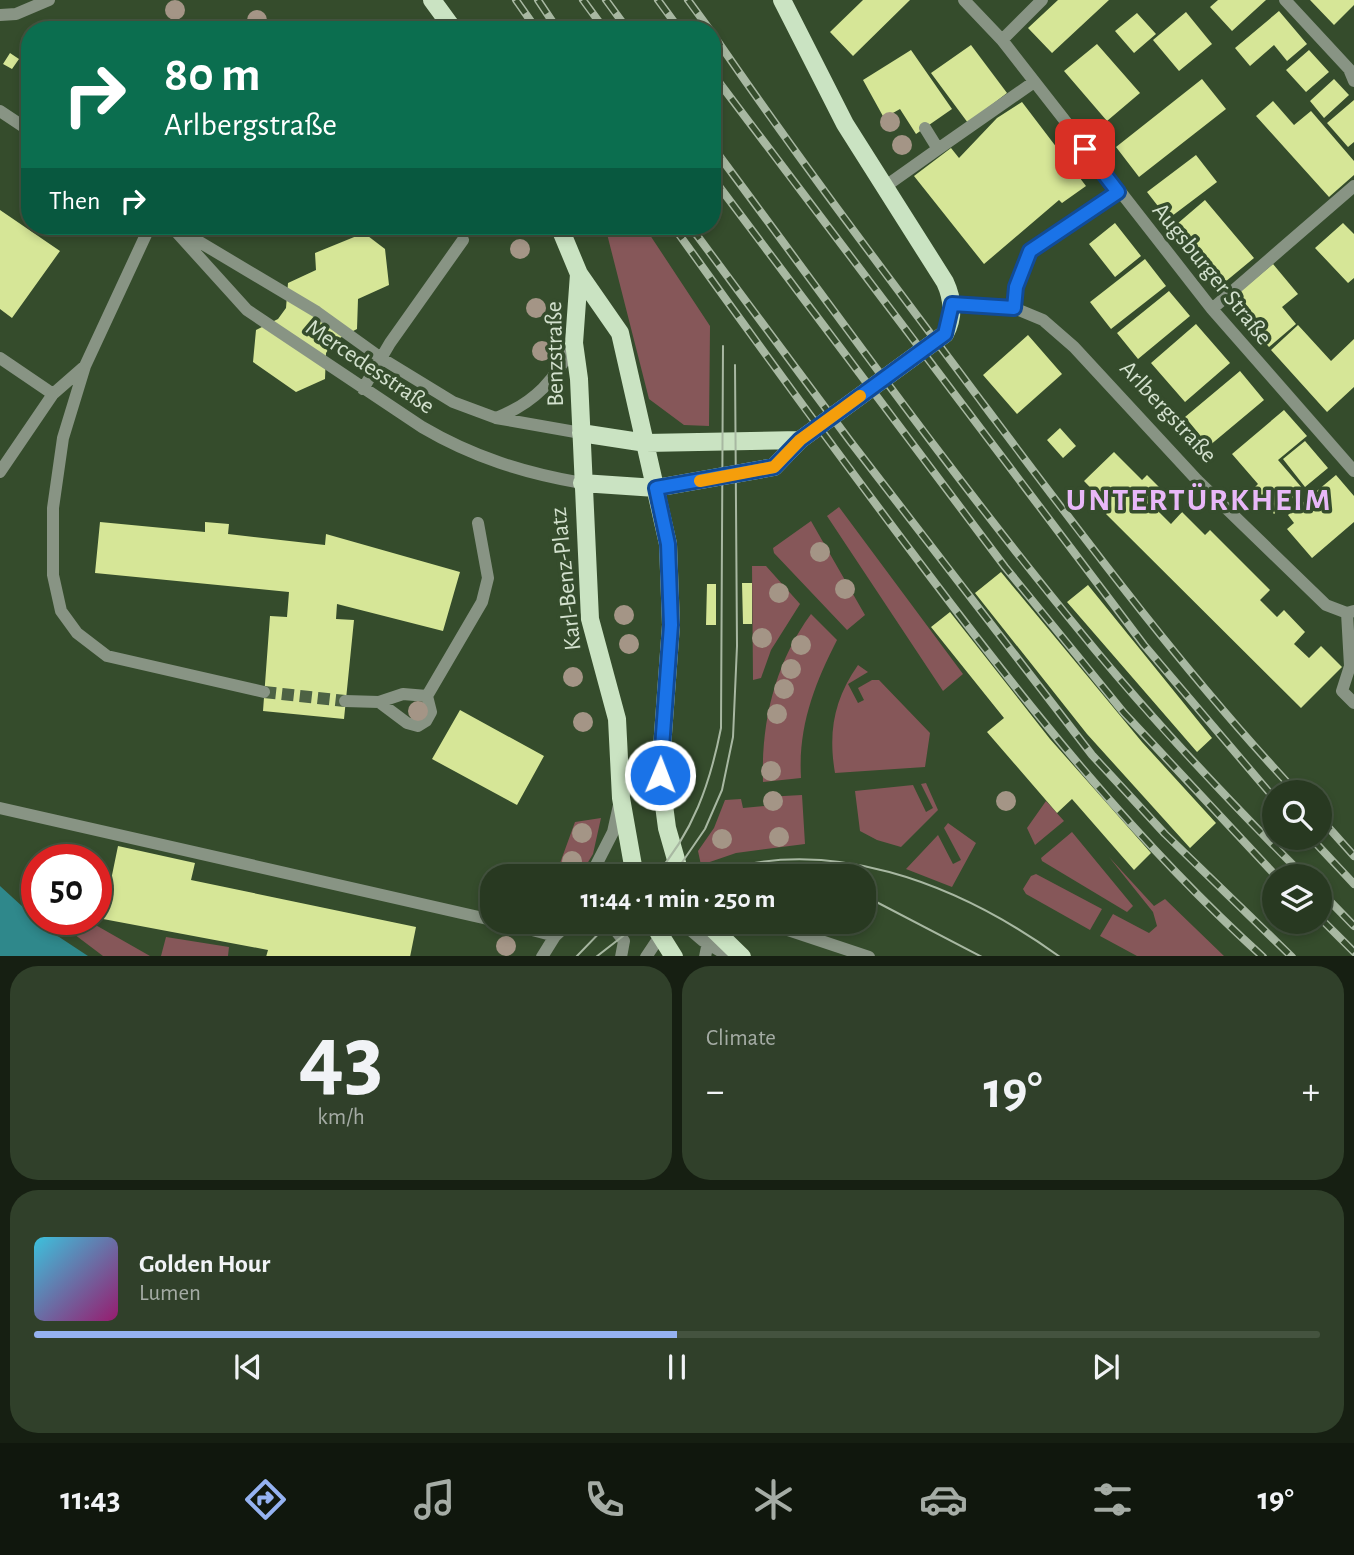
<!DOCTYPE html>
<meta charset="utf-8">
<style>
:root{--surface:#283921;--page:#30402a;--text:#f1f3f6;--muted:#a5aca5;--line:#44533f;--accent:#95b2f1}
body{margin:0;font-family:"Alegreya Sans",sans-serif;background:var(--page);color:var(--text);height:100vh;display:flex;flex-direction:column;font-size:26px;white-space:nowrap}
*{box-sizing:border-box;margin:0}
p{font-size:23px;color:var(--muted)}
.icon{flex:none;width:38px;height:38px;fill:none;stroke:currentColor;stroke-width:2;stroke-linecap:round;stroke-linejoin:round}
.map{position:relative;height:956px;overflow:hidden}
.drawer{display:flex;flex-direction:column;gap:10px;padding:10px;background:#161f12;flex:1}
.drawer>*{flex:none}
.hud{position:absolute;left:21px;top:21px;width:700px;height:214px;border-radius:28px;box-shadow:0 4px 10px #0003,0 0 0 2px var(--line);background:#0b6e4f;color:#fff;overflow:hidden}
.controls{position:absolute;left:1262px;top:780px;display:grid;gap:14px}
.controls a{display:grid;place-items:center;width:70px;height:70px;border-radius:50%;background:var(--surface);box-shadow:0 4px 10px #0003,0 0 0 2px var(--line);font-size:35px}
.speed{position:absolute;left:21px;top:844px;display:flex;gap:14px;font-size:35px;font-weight:700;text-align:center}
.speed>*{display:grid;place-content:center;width:91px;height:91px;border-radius:50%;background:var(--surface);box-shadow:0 4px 10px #0003,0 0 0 2px var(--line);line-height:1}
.speed .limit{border:10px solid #d22;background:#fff;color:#111}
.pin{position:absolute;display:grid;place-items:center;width:60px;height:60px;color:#fff;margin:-30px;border-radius:14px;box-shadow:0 4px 10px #0006}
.me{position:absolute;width:77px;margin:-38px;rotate:1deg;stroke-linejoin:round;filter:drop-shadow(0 0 5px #0008)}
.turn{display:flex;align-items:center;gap:24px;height:147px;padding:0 28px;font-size:32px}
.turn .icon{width:91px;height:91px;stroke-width:2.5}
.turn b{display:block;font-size:49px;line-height:60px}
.then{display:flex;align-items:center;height:66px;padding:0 28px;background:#0003;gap:14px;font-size:26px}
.big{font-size:52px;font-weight:600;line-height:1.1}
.drawer .tile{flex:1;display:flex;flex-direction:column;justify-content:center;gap:10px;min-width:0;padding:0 24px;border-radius:28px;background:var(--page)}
.drawer .dial{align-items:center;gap:0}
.dial b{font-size:91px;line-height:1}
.song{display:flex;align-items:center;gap:21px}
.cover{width:84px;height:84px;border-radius:10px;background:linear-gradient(135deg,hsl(190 70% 55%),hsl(320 70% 35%))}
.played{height:7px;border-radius:4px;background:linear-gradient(90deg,var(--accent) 50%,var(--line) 50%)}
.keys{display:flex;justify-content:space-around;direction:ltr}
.heat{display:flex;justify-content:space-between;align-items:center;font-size:38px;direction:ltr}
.drawer .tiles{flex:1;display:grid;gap:10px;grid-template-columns:1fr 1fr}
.tile:last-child{grid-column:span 2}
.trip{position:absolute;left:480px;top:864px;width:396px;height:70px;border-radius:28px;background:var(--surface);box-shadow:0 4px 10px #0003,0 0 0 2px var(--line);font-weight:600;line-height:70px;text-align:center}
.dock{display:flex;height:112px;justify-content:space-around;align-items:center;background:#10170d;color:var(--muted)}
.dock .icon{width:49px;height:49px}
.dock .active{color:var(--accent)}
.dock b{font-size:32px;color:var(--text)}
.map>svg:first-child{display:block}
</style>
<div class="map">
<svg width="1354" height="957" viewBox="0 0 1354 957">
<rect width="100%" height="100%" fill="#354c2c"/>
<path fill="#865759" d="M605 226H644L710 326 709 426 684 425 649 399Z
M839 507 963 674 943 691 827 516Z
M811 521 865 615 847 630 774 553 773 548Z
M752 566H766L800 604 771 650 761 678 753 680Z
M811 614 837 640C814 685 798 727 801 778L763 782C761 722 775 663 811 614Z
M858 665 868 672 848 684 858 703 864 700 858 688 872 680H879L930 733 925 767 835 773C828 732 834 699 858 665Z
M926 783 938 810 901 847 877 840 860 831 855 791 913 785 926 812 933 808 921 784Z
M802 795 805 844 736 853 701 865 698 851 714 828 725 800 741 799 743 808 765 806V797Z
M1046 801 1064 821 1035 845 1027 828Z
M601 818 593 854 579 877H555L575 822Z
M948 823 976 843 952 887 906 869 938 835 953 864 961 860 944 828Z
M1072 832 1133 906 1127 912 1042 861 1041 858Z
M1109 857 1154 906 1165 899 1224 956H1137L1100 936 1113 914 1149 933 1157 926 1153 912Z
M1036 874 1102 909 1090 930 1026 894 1023 889 1031 876Z
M54 919H85L150 956H103Z
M166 937 229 947 228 956H161Z"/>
<path fill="#2f888b" d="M0 886 47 929 88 956H0Z"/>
<path fill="#d6e697" d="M863 0H910L853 56 830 32Z
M1058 0H1109L1052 53 1028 28Z
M1218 0H1266L1232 31 1210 7Z
M1310 0H1354V5L1334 25Z
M1279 11 1307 44 1287 61 1274 45 1250 66 1235 48Z
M1186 12 1212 44 1179 71 1153 40Z
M1137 13 1156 34 1134 53 1115 31Z
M1097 44 1140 93 1107 121 1064 71Z
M971 45 1007 93 968 123 931 73Z
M911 50 952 109 916 134 900 109 884 118 863 80Z
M1309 50 1329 72 1306 92 1286 70Z
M10 53 19 59 12 69 3 64Z
M1202 79 1226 109 1139 177 1116 147Z
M1334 79 1349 95 1324 118 1310 101Z
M1354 100V142L1348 147 1327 123Z
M1273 101 1294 125 1311 111 1354 161V175L1329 197 1256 116Z
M1022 102 1086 186 1062 203 1059 200 984 264 914 176 951 148 959 158 997 118Z
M1196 155 1217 182 1168 219 1147 192Z
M1205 200 1254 258 1225 282 1177 224Z
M0 210 60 251 12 318 0 309Z
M1115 223 1141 256 1115 277 1089 244Z
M1343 223 1354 234V278L1348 283 1315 248Z
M364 233 385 249 389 285 358 299 357 329 334 341 326 353 325 379 296 392 253 362 256 330 278 319 286 308 288 283 316 270 315 253Z
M1145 259 1166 286 1111 329 1090 302Z
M1273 264 1298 294 1282 307 1296 324 1269 347 1229 301Z
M1169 291 1190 316 1138 359 1117 333Z
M1196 324 1230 363 1185 402 1151 363Z
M1298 325 1331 361 1354 339V387L1327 412 1271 350Z
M1028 335 1062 374 1017 414 983 375Z
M1240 371 1264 400 1209 446 1185 417Z
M1284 410 1307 436 1278 460 1303 489 1274 514 1253 489 1258 484 1232 454Z
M1060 428 1076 446 1063 458 1047 440Z
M1305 441 1328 468 1305 487 1283 459Z
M1114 452 1142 480 1147 475 1169 497 1156 509 1171 524 1182 512 1205 535 1210 530 1270 590 1260 600 1277 617 1284 610 1305 632 1294 644 1309 658 1321 646 1342 667 1301 708 1106 514 1111 509 1084 481Z
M1336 475 1354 496V522L1312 558 1287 529 1294 523 1288 515Z
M100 522 205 532V522L229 524 228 534 325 545 326 534 460 572 443 631 337 604 336 619 354 620 344 719 263 711 270 616 287 617 289 592 95 573Z
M1001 572 1142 742 1216 823 1190 848 1087 734 975 593Z
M742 583H752V624H743Z
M707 584H716V625H706Z
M1088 585 1212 738 1197 752 1067 602Z
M950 612 1050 739 1151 853 1134 870 1072 799 1057 813 987 732 1004 718 931 627Z
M460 710 544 756 517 805 432 759Z
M118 846 195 863 191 880 416 927 410 957H266L268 950 103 919Z"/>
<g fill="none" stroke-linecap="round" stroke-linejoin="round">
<path stroke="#4d6244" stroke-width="12" stroke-dasharray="12 6" stroke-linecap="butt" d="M264 692 345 701"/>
<path stroke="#889484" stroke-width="12" d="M964 0 1002 40 1212 309 1354 471
M1285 0 1349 69 1354 81
M0 15 16 14 49 0
M1002 40 1042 0
M0 111 30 131
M925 128 938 149 1034 82
M883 188 938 149
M150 226 85 366 63 438 53 508V575L61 611 77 633 107 656 264 692
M171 226 247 310 422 427C473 457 524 473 582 483
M181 231 317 312 381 358 453 402 496 418 581 433
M952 304 1014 308 1043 320 1074 347 1197 480 1326 605 1347 613 1354 611
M1014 308 1016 287 1030 251 1118 192
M1212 309 1354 186
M0 358 53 394
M363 389 390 343 463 240
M496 418C535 403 556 379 574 343
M0 472 53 394 85 366
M1347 613 1350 666 1342 691 1354 703
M427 696 482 602 488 578 478 523
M345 701 379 702 403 694 427 696
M379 702 407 723 418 726 426 721 431 712 427 696
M0 808 492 920
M590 877 613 832 619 805
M502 922 555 936
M609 922 624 941 621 957
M681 922 702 940 730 957
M764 922 869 957
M542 957 555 936 570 922
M646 957 660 936
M705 957 709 937 728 922"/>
<path stroke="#cae3c2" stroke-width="18" d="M432 0 454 30
M559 226 579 274 620 333 668 544 671 625 660 775 667 828 681 877
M579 274 574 343 579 379 590 619 617 719 621 798 635 877
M581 433 646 443 800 440
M582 483 656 488 774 467 800 440 945 334C954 317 953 299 945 282L845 124 782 0
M652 922 674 957
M706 922 742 957"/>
<path stroke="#a8b8a2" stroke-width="2" d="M654 877C693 833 710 784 721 728L723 346
M672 877 705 829 722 790 733 737 737 646 735 365
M702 877C825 830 959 884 1060 957
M863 895 982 957
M576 957 610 922
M596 957 641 922"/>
<g stroke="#a8b8a2" stroke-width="8">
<path id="rail" d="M516 0 537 30
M538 0 558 30
M583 0 605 30
M606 0 628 30
M658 0 680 30
M688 0 710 30
M712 33C799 160 892 282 984 405 1084 538 1183 671 1297 793
M712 73 1144 645 1274 798
M712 146C834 310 953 477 1083 635 1152 720 1228 800 1305 877
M712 177 1005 567 1124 713 1277 877
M673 226C757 343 842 460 929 575 1031 710 1137 843 1263 957
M690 226 850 441 1092 755 1165 834 1292 957
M1320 818 1354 856
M1311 838 1354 884
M1320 891 1354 926
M1320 918 1354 952"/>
</g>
<use href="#rail" stroke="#354c2c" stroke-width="5" stroke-dasharray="16" stroke-linecap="butt"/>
</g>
<g fill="#a49586">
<circle cx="175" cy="10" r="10"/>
<circle cx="257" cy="20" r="10"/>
<circle cx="890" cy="122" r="10"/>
<circle cx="902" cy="145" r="10"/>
<circle cx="520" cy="249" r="10"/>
<circle cx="536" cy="308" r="10"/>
<circle cx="542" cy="351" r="10"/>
<circle cx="820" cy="552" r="10"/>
<circle cx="845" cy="589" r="10"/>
<circle cx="779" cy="593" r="10"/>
<circle cx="624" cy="615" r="10"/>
<circle cx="762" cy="638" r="10"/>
<circle cx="629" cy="644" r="10"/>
<circle cx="801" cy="645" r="10"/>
<circle cx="791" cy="669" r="10"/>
<circle cx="573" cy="677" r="10"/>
<circle cx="784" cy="689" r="10"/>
<circle cx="418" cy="711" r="10"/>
<circle cx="777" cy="714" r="10"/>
<circle cx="583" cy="722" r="10"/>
<circle cx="771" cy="771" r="10"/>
<circle cx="773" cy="801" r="10"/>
<circle cx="1006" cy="801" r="10"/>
<circle cx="582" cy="833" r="10"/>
<circle cx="779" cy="837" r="10"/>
<circle cx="722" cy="839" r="10"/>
<circle cx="572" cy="861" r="10"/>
<circle cx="506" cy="946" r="10"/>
</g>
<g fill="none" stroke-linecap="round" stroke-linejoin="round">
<g stroke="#114b97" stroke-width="18">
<path id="route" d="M660 775 671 625 668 544 656 488 774 467 800 440 945 334 952 304 1014 308 1016 287 1030 251 1118 192 1085 149"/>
</g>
<use href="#route" stroke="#1a73e8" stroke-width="12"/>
<path stroke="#f59e0b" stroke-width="12" d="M700 481 774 467 800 440 860 396"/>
</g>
<g text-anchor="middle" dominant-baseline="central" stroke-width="7" stroke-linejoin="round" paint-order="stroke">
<g font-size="24" fill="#d3e1ce" stroke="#354c2c">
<text transform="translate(1212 274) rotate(51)">Augsburger Straße</text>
<text transform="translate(555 354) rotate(-91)">Benzstraße</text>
<text transform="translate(370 367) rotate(34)">Mercedesstraße</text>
<text transform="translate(1168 412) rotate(47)">Arlbergstraße</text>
<text transform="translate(566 579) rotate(-96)">Karl-Benz-Platz</text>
</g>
<g font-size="32" font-weight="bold" letter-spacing="2" fill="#e8b8f8" stroke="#354c2c">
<text x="1199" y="500">UNTERTÜRKHEIM</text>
</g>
</g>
</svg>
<div class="controls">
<a><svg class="icon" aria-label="search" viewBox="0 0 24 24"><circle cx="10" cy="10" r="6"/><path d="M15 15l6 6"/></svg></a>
<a><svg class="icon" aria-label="layers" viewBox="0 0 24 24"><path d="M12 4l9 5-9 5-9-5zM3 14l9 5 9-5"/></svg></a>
</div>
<div class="speed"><div class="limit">50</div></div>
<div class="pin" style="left:1085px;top:149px;background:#d93025"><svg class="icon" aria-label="arrive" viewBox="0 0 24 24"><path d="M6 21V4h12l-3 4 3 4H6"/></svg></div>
<svg class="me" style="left:660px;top:775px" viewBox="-20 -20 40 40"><circle r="17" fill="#1a73e8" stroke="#fff" stroke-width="3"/><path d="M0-11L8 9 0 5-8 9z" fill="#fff"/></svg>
<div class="trip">11:44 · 1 min · 250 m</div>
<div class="hud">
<div class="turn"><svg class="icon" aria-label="right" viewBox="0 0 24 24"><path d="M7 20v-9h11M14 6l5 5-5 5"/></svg><div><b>80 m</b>Arlbergstraße</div></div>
<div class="then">Then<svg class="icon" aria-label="right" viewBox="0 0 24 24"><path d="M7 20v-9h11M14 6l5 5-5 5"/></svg></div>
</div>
</div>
<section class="drawer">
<div class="tiles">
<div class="tile dial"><b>43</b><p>km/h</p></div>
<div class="tile"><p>Climate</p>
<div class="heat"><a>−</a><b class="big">19°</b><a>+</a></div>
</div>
<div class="tile">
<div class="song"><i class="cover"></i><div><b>Golden Hour</b><p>Lumen</p></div></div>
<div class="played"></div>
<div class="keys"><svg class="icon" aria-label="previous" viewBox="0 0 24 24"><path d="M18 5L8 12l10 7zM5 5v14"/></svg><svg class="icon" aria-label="pause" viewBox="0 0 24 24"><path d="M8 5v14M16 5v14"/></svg><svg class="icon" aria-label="next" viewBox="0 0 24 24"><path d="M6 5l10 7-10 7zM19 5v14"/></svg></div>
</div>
</div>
</section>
<nav class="dock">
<b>11:43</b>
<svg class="icon active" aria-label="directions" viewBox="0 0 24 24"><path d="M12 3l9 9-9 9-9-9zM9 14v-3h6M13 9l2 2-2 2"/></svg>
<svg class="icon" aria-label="music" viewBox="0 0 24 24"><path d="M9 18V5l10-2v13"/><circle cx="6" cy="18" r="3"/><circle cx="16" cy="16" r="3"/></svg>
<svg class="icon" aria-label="phone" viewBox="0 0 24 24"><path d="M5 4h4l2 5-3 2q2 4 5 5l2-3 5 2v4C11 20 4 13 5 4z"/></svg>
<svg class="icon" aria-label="climate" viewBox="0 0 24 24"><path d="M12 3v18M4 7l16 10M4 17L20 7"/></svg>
<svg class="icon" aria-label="car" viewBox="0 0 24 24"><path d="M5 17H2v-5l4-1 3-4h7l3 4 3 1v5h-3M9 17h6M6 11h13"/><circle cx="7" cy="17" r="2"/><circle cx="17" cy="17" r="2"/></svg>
<svg class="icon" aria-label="filters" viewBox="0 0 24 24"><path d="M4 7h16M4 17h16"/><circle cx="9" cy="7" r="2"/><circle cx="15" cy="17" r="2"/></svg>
<b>19°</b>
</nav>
